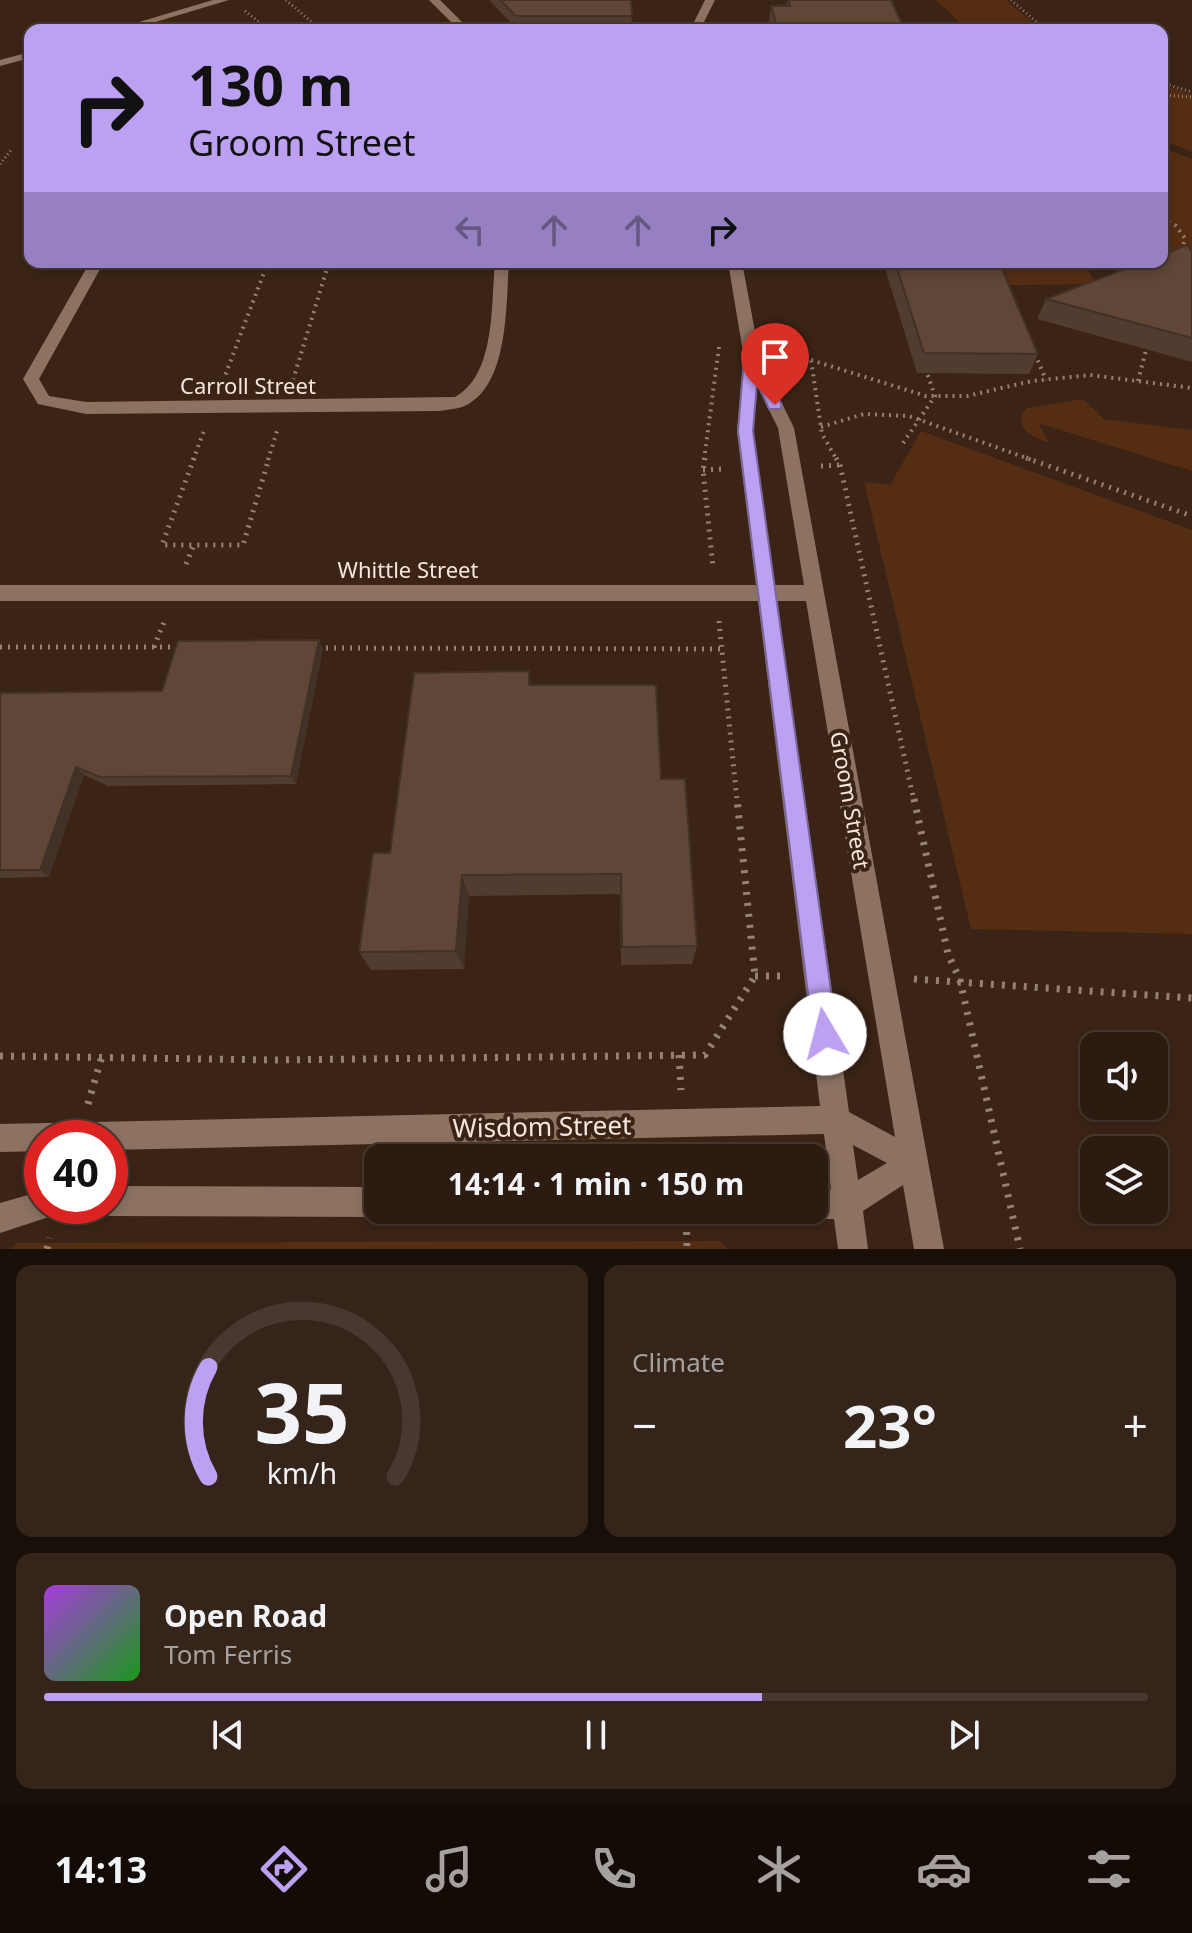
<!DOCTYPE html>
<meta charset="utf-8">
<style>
:root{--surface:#2c1b10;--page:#342419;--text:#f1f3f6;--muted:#a6a19f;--line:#483930;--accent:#bca0f2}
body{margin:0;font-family:"Noto Sans",sans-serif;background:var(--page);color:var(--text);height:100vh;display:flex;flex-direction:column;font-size:30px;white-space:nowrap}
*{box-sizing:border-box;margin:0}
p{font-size:26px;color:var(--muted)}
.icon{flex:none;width:44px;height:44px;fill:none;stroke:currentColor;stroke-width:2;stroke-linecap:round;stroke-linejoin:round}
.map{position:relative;height:1249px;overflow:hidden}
.sheet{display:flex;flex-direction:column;gap:16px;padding:16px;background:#180f09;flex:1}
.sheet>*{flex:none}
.top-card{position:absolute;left:24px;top:24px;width:1144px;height:244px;border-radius:16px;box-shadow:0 4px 12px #0003,0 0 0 2px var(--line);background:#bca0f2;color:#111;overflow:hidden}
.fabs{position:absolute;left:1080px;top:1032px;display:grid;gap:16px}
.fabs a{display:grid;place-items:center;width:88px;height:88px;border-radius:16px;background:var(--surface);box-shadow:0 4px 12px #0003,0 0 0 2px var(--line);font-size:40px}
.speed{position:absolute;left:24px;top:1120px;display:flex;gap:16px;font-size:40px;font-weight:700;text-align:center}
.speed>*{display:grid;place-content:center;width:104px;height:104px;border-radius:50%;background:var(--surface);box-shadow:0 4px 12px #0003,0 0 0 2px var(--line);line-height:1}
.speed .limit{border:12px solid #d22;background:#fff;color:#111}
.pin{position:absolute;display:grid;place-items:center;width:68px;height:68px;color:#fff;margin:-82px -34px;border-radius:50% 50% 50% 0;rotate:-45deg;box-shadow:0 0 8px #0007}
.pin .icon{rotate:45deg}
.me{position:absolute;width:88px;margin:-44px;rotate:352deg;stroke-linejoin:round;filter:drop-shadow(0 0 6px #0008)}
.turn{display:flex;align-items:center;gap:28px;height:168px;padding:0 32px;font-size:36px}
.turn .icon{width:104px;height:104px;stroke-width:2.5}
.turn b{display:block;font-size:56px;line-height:68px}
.lanes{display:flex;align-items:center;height:76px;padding:0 32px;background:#0003;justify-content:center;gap:40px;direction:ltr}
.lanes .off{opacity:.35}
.big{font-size:60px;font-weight:700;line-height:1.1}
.sheet .tile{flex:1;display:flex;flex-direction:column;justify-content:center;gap:12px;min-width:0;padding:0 28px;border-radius:16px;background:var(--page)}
.sheet .dial{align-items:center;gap:0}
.dial svg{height:208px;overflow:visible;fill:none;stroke:var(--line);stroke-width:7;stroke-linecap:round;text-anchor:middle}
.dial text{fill:var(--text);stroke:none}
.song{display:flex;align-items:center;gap:24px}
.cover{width:96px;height:96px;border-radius:12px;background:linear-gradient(135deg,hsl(280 70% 55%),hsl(120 70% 35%))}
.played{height:8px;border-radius:4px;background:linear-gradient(90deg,var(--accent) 65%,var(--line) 65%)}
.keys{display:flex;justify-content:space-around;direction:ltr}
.heat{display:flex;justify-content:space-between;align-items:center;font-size:44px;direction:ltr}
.sheet .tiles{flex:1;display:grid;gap:16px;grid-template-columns:1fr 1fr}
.tile:last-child{grid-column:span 2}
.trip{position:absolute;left:364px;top:1144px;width:464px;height:80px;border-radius:16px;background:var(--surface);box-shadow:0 4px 12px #0003,0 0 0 2px var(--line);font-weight:700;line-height:80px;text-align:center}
.tab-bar{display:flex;height:128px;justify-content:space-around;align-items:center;background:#120b06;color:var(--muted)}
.tab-bar .icon{width:56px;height:56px}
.tab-bar .selected{color:var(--accent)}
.tab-bar b{font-size:36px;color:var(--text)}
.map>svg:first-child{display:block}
</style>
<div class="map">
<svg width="1192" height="1249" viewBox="0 0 1192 1249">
<rect width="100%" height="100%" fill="#3b2416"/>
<path fill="#552d13" d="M936 0H1006L1041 30H968Z
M1162 85 1192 94V152L1162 140Z
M1162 148 1192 159V264L1162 255Z
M999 262H1084L1096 284 1009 285Z
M1083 399 1104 419 1192 430V471L1038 423 1049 442C1034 439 1019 431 1021 415L1027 408Z
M921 431 1192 530V934L971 929 864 482 890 485Z
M720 1241 727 1249H10L17 1243Z"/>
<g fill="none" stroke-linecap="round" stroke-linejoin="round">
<path stroke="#958175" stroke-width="3" stroke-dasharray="1 3" stroke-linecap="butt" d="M286 0 321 30
M1011 0 1046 30
M245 11 269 30
M1162 83 1192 92
M1162 95 1192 97
M0 164 11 150"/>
<path stroke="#958175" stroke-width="4" stroke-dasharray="2 5" stroke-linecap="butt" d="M1162 219 1175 225 1185 238 1181 254
M778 326 790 346 811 360 822 434 837 460
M1035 354 1046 380
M811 360 926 396H967L1032 381 1090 375 1192 388
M293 380 329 262
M223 381 268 262
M1138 381 1146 350
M821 427 864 414 909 416 1032 460
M903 443 935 396 927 373
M193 460 204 431
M268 460 277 431
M704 460 719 347"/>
<path stroke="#958175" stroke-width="5" stroke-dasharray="2 6" stroke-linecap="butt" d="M194 458 162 545H243L269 458
M705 458 703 470 713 567
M836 458 840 465 914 801
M1026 458 1192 516
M821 466 840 465
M703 470 723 469
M186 564 194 545
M719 621 737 801
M0 647H180
M154 647 164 622
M318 648 721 649"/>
<path stroke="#958175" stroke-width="7" stroke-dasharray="3 8" stroke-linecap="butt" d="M914 799 948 954 960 980 1020 1249
M755 976H784
M914 979 1192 998
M679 1055 681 1090
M0 1056 275 1060 705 1055 755 976 737 799
M88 1104 102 1056
M686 1210 687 1249
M47 1249 50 1238"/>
<path fill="#8d7262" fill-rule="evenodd" d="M213 0H229L129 30H112Z
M429 0H440L470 30H459Z
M705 0H715L704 22V30H694V22Z
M30 52V58L0 66V60Z
M90 262H104L39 379 49 396 86 402 455 397C496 375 491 303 495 262H509C506 302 509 379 470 403 462 409 450 409 440 411L86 414 38 404 23 379Z
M728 262H742L760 358 794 428 944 1249H914L903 1185 863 1211 868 1249H838L834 1219H814L804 1214 802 1210H814V1189H831L824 1134 110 1150V1138H42V1151L0 1152V1124L820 1106 758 601H0V585H756L737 431 744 358ZM757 386 778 428 804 585H775L753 431ZM777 601H806L895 1137 849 1112ZM853 1145 887 1163 858 1180Z
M110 1186 378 1187V1210H389L378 1217 110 1216 100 1211 97 1206H110Z
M42 1191V1206H57L52 1216 0 1233V1203Z"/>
</g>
<path fill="#523c2f" d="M489 0H631L632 28 517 29Z
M787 0H891L905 30H768L771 6H786Z
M1192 252V362L1037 319 1046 299Z
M883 262H999L1038 354 1029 374 917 373Z
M319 640 323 649 296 784 108 786 84 775 49 877 0 878V693L162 691Z
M529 671 531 685 661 779 697 946 692 964 621 965 620 894 469 896 464 969 371 970 359 952 390 853Z"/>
<path fill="#423126" d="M319 640 323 649 296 784 291 776Z
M76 767 84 775 49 877 40 870Z
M462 875 469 896 464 969 456 951Z"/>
<path fill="#5f4637" stroke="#423126" stroke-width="2" d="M500 0H631L632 16H516Z
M788 0H891L905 30H778L771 6H790Z
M1187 245 1192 252V338L1046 299 1143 262H1162V255Z
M895 262H999L1038 354 924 353Z
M319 640 291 776 100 777 76 767 40 870H0V693L162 691 178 641Z
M529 671V685H656L661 779H685L697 946 622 947 621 874 462 875 456 951 359 952 373 853H390L414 673Z"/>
<path fill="#bca0f2" stroke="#7a689d" stroke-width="2" d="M752 353 759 358 782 405 780 409H769L757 383 753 431 837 1034 833 1043 825 1046 816 1043 813 1034 738 431 744 358Z"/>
<g text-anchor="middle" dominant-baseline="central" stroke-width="8" stroke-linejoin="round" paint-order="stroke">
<g font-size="22" fill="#f6e6dd" stroke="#3b2416">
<text x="248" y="385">Carroll Street</text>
<text x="408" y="569">Whittle Street</text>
<text transform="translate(851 800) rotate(80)">Groom Street</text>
</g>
<g font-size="26" fill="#f6e6dd" stroke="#3b2416">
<text transform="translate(542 1126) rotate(-1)">Wisdom Street</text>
</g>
</g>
</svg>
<div class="fabs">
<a><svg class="icon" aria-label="sound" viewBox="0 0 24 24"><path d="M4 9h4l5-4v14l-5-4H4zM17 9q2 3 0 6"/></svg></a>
<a><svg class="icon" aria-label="layers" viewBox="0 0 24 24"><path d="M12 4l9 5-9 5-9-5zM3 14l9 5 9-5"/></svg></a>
</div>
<div class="speed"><div class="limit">40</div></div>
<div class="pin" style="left:775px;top:405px;background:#d93025"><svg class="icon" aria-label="arrive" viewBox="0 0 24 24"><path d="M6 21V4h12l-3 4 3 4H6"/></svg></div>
<svg class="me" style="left:825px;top:1034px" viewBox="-20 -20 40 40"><circle r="19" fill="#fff"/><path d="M0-13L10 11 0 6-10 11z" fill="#bca0f2"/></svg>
<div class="trip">14:14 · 1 min · 150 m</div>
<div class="top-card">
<div class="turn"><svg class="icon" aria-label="right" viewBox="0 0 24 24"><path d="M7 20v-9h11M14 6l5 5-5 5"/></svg><div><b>130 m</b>Groom Street</div></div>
<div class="lanes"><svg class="icon off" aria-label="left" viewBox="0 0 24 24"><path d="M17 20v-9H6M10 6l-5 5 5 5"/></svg><svg class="icon off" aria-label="ahead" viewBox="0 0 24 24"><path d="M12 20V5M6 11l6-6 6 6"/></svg><svg class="icon off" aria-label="ahead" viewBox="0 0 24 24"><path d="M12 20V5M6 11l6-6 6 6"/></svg><svg class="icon" aria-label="right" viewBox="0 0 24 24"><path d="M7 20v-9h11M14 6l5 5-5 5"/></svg></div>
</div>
</div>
<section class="sheet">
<div class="tiles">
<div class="tile dial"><svg viewBox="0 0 100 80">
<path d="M14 69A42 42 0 1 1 86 69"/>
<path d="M14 69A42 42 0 0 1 14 27" stroke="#bca0f2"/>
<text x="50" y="56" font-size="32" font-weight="700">35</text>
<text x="50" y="72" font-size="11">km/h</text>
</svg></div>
<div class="tile"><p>Climate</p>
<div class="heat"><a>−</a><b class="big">23°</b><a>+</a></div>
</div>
<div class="tile">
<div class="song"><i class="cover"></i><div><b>Open Road</b><p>Tom Ferris</p></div></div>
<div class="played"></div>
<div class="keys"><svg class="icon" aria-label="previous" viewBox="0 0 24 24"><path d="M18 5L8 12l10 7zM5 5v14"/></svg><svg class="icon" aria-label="pause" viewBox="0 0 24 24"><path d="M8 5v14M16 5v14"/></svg><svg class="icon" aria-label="next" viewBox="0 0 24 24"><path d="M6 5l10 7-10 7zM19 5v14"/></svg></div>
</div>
</div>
</section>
<nav class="tab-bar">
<b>14:13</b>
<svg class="icon selected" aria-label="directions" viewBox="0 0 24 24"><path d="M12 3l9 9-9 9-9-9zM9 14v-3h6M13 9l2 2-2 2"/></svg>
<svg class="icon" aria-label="music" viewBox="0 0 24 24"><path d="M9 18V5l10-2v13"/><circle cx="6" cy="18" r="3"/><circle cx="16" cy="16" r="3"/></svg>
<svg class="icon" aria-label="phone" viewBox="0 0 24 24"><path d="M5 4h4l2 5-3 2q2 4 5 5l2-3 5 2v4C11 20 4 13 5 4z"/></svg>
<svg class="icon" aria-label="climate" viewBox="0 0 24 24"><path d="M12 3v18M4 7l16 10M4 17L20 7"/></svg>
<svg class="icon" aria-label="car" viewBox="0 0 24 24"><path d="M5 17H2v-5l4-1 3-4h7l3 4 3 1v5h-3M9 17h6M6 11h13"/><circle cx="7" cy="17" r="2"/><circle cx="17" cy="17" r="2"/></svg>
<svg class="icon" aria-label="filters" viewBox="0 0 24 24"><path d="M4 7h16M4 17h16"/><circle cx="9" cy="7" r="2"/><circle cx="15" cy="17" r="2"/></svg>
</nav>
